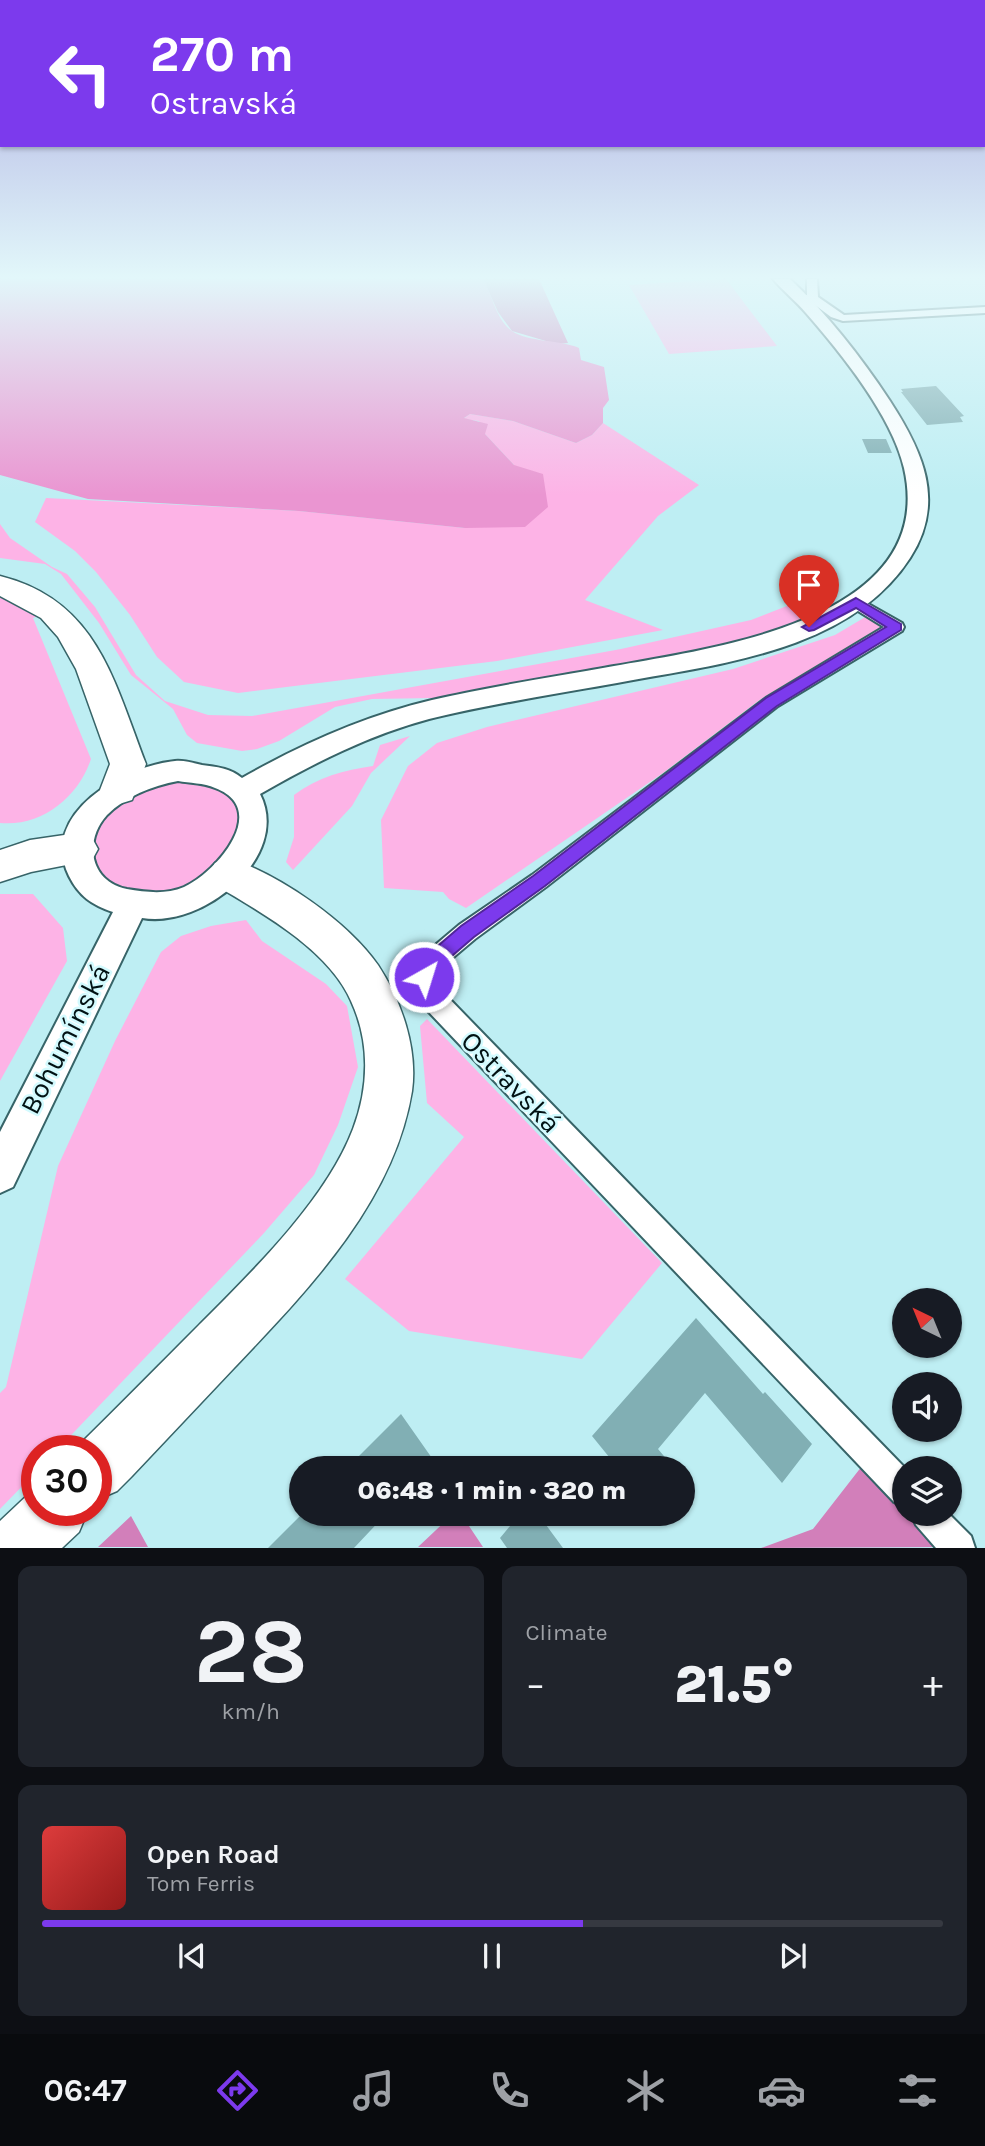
<!DOCTYPE html>
<meta charset="utf-8">
<style>
:root{--surface:#171b24;--page:#20242c;--text:#f1f3f6;--muted:#9ea1a6;--line:#363941;--accent:#7c3aed}
body{margin:0;font-family:Karla,sans-serif;background:var(--page);color:var(--text);height:100vh;display:flex;flex-direction:column;font-size:26px;white-space:nowrap}
*{box-sizing:border-box;margin:0}
p{font-size:23px;color:var(--muted)}
.icon{flex:none;width:38px;height:38px;fill:none;stroke:currentColor;stroke-width:2;stroke-linecap:round;stroke-linejoin:round}
.map{position:relative;height:1548px;overflow:hidden}
.panel{display:flex;flex-direction:column;gap:18px;padding:18px;background:#0d0f14;flex:1}
.panel>*{flex:none}
.top-card{position:absolute;left:0px;top:0px;width:985px;height:147px;box-shadow:0 2px 5px #0004;background:#7c3aed;color:#fff;overflow:hidden}
.needle{width:46px;rotate:317deg}
.fabs{position:absolute;left:892px;top:1288px;display:grid;gap:14px}
.fabs a{display:grid;place-items:center;width:70px;height:70px;border-radius:50%;background:var(--surface);box-shadow:0 2px 5px #0004;font-size:35px}
.speed{position:absolute;left:21px;top:1435px;display:flex;gap:14px;font-size:35px;font-weight:700;text-align:center}
.speed>*{display:grid;place-content:center;width:91px;height:91px;border-radius:50%;background:var(--surface);box-shadow:0 2px 5px #0004;line-height:1}
.speed .limit{border:10px solid #d22;background:#fff;color:#111}
.pin{position:absolute;display:grid;place-items:center;width:60px;height:60px;color:#fff;margin:-72px -30px;border-radius:50% 50% 50% 0;rotate:-45deg;box-shadow:0 0 7px #0007}
.pin .icon{rotate:45deg}
.me{position:absolute;width:77px;margin:-38px;rotate:39deg;stroke-linejoin:round;filter:drop-shadow(0 0 5px #0008)}
.turn{display:flex;align-items:center;gap:24px;height:147px;padding:0 35px;font-size:32px}
.turn .icon{width:91px;height:91px;stroke-width:2.5}
.turn b{display:block;font-size:49px;line-height:60px}
.big{font-size:52px;font-weight:800;line-height:1.1}
.panel .tile{flex:1;display:flex;flex-direction:column;justify-content:center;gap:10px;min-width:0;padding:0 24px;border-radius:14px;background:var(--page)}
.panel .dial{align-items:center;gap:0}
.dial b{font-size:91px;line-height:1}
.song{display:flex;align-items:center;gap:21px}
.cover{width:84px;height:84px;border-radius:10px;background:linear-gradient(135deg,hsl(0 70% 55%),hsl(0 70% 35%))}
.played{height:7px;border-radius:4px;background:linear-gradient(90deg,var(--accent) 60%,var(--line) 60%)}
.keys{display:flex;justify-content:space-around;direction:ltr}
.heat{display:flex;justify-content:space-between;align-items:center;font-size:38px;direction:ltr}
.panel .tiles{flex:1;display:grid;gap:18px;grid-template-columns:1fr 1fr}
.tile:last-child{grid-column:span 2}
.trip{position:absolute;left:289px;top:1456px;width:406px;height:70px;border-radius:35px;background:var(--surface);box-shadow:0 2px 5px #0004;font-weight:800;line-height:70px;text-align:center}
.menu{display:flex;height:112px;justify-content:space-around;align-items:center;background:#090b0e;color:var(--muted)}
.menu .icon{width:49px;height:49px}
.menu .current{color:var(--accent)}
.menu b{font-size:32px;color:var(--text)}
.map>svg:first-child{display:block}
</style>
<div class="map">
<svg width="985" height="1548" viewBox="0 0 985 1548">
<rect width="100%" height="100%" fill="#beeef3"/>
<path fill="#fdb3e6" d="M726 279 777 346 669 354 629 285Z
M470 414 513 421 576 443 592 435 603 423 699 485 658 516 585 600 663 630 497 661 238 693 184 682 157 657 130 615 96 572 75 551 35 522 46 498 299 511 465 528 514 465 485 434 479 421 463 419Z
M0 524 10 538 52 567 67 574 95 607 136 675 165 701 208 715 252 716 621 649 751 620 820 593 833 596 834 605 760 637 615 667 434 698 372 699 335 707 279 741 257 749 242 751 197 743 187 735 173 709 131 675 99 623 61 574 45 564 0 558Z
M0 598 22 599 44 613 33 618 91 759C78 798 41 827 0 823Z
M867 616 877 621 880 627 876 634 761 699 663 773 466 908 449 899 443 892 384 888 381 820 408 766 437 743 487 727 733 669 835 635Z
M410 736 371 773 352 806 293 870 286 862 294 837V795C318 777 344 770 373 766L380 745Z
M187 780C205 783 230 787 239 806 244 816 240 835 241 845L183 893 131 896 96 875 90 857 92 838 101 819 117 803 162 782Z
M0 894H33L63 928 67 961 0 1081Z
M246 920 262 941 326 984 347 1006 358 1067 338 1125 314 1175 264 1233 56 1451H37V1471L0 1509V1393L6 1387 58 1166 115 1041 161 952 181 936 211 926Z
M427 1019 662 1263 582 1359 409 1331 345 1279 464 1137 427 1103 420 1026Z"/>
<path fill="#d27fba" d="M483 279H539L568 343 556 344 512 331 498 312Z
M862 1466 905 1509V1514H909L942 1547 761 1548 813 1529Z
M453 1514H461L483 1547H418Z
M131 1516 148 1547H98Z"/>
<path fill="#ea95d1" d="M0 279H483C492 294 496 320 512 331 527 342 562 340 579 348L581 360 604 367 609 400 603 408V423L592 435 576 443 513 421 470 414 464 418 488 424 485 434 514 465 543 474 548 507 525 527 465 528 299 511 88 499 0 475Z"/>
<path fill="#81afb4" d="M936 386 964 416 960 417 963 422 927 425 901 392H903L901 389Z
M862 439H886L892 453H868Z
M696 1318 763 1394 765 1392 812 1444 782 1483 705 1393 658 1449 674 1468H618L592 1436Z
M401 1414 434 1461 428 1468H347Z
M302 1514H386L354 1548H268Z
M520 1514H538L563 1548H507L500 1538Z"/>
<g fill="none" stroke-linecap="round" stroke-linejoin="round">
<g stroke="#376468" stroke-width="4">
<path id="street" d="M807 279H817L818 297 844 315 985 307V313L843 321 831 317 811 302 799 301V297L807 295Z
M856 597 902 623 904 627 902 631 778 706 546 887 475 939 443 966 436 975V985L905 1468V1507L894 1502 425 1008 413 987 417 965 427 952 459 925 532 875 766 698 884 627 850 606 848 602 850 598Z
M911 1514H949L971 1536 975 1548H936L916 1525Z"/>
</g>
<g stroke="#376468" stroke-width="4">
<path id="secondary" d="M773 279H790C828 315 861 357 890 401 923 452 946 502 910 558 849 652 718 664 617 683 554 694 491 704 429 719 369 735 314 763 260 794 292 857 202 929 142 918L13 1187 0 1193V1132L113 912C92 905 79 896 69 876 38 814 124 766 175 761 184 760 193 763 202 765 217 767 230 768 242 778 302 744 364 716 432 700 492 686 553 677 614 666 714 648 939 620 904 468 892 416 841 353 806 313 796 301 783 291 773 279ZM178 781C189 783 204 783 215 788 271 809 217 872 184 887 165 895 146 892 127 889 90 882 83 841 107 815 126 796 152 786 178 781Z"/>
</g>
<g stroke="#376468" stroke-width="3">
<path id="highway" d="M0 576C97 600 114 681 146 764L132 800 119 804 106 800 100 790 110 764 76 669 58 637 41 618 0 596Z
M78 833 92 838 98 849 92 860 31 872 0 882V850L30 840Z
M229 858C280 875 347 921 378 965 401 1000 418 1048 412 1091 394 1202 308 1290 234 1368 200 1404 166 1440 132 1476L117 1491 96 1500V1451L75 1449C117 1408 158 1366 199 1325 252 1272 326 1200 353 1129 369 1087 370 1042 351 1001 329 950 261 912 215 885L209 874 215 863Z
M35 1488 37 1510H88L79 1532 62 1548H0V1521Z"/>
</g>
<use href="#street" fill="#fff" fill-rule="evenodd"/>
<use href="#secondary" fill="#fff" fill-rule="evenodd"/>
<use href="#highway" fill="#fff" fill-rule="evenodd"/>
</g>
<linearGradient id="sky" x2="0" y2="1"><stop stop-color="#a9a8df"/><stop offset="0.56" stop-color="#e2f7fa"/><stop offset="1" stop-color="#e2f7fa" stop-opacity="0"/></linearGradient>
<rect width="985" height="495" fill="url(#sky)"/>
<path fill="#7c3aed" stroke="#51269a" stroke-width="2" d="M856 598 901 624V630L777 706 545 886 474 937 438 968 430 983 424 985 417 983 414 977 425 957 461 926 533 876 766 698 886 627 856 608 814 630 809 631 802 627Z"/>
<g text-anchor="middle" dominant-baseline="central" stroke-width="5" stroke-linejoin="round" paint-order="stroke">
<g font-size="28" fill="#021214" stroke="#d3fafe">
<text transform="translate(65 1039) rotate(-63)">Bohumínská</text>
<text transform="translate(511 1082) rotate(46)">Ostravská</text>
</g>
</g>
</svg>
<div class="fabs">
<a><svg class="needle" viewBox="-14 -14 28 28"><path d="M0-13l5 13h-10z" fill="#e53935"/><path d="M0 13l5-13h-10z" fill="#9ea1a6"/></svg></a>
<a><svg class="icon" aria-label="sound" viewBox="0 0 24 24"><path d="M4 9h4l5-4v14l-5-4H4zM17 9q2 3 0 6"/></svg></a>
<a><svg class="icon" aria-label="layers" viewBox="0 0 24 24"><path d="M12 4l9 5-9 5-9-5zM3 14l9 5 9-5"/></svg></a>
</div>
<div class="speed"><div class="limit">30</div></div>
<div class="pin" style="left:809px;top:627px;background:#d93025"><svg class="icon" aria-label="arrive" viewBox="0 0 24 24"><path d="M6 21V4h12l-3 4 3 4H6"/></svg></div>
<svg class="me" style="left:424px;top:977px" viewBox="-20 -20 40 40"><circle r="17" fill="#7c3aed" stroke="#fff" stroke-width="3"/><path d="M0-11L8 9 0 5-8 9z" fill="#fff"/></svg>
<div class="trip">06:48 · 1 min · 320 m</div>
<div class="top-card">
<div class="turn"><svg class="icon" aria-label="left" viewBox="0 0 24 24"><path d="M17 20v-9H6M10 6l-5 5 5 5"/></svg><div><b>270 m</b>Ostravská</div></div>
</div>
</div>
<section class="panel">
<div class="tiles">
<div class="tile dial"><b>28</b><p>km/h</p></div>
<div class="tile"><p>Climate</p>
<div class="heat"><a>−</a><b class="big">21.5°</b><a>+</a></div>
</div>
<div class="tile">
<div class="song"><i class="cover"></i><div><b>Open Road</b><p>Tom Ferris</p></div></div>
<div class="played"></div>
<div class="keys"><svg class="icon" aria-label="previous" viewBox="0 0 24 24"><path d="M18 5L8 12l10 7zM5 5v14"/></svg><svg class="icon" aria-label="pause" viewBox="0 0 24 24"><path d="M8 5v14M16 5v14"/></svg><svg class="icon" aria-label="next" viewBox="0 0 24 24"><path d="M6 5l10 7-10 7zM19 5v14"/></svg></div>
</div>
</div>
</section>
<nav class="menu">
<b>06:47</b>
<svg class="icon current" aria-label="directions" viewBox="0 0 24 24"><path d="M12 3l9 9-9 9-9-9zM9 14v-3h6M13 9l2 2-2 2"/></svg>
<svg class="icon" aria-label="music" viewBox="0 0 24 24"><path d="M9 18V5l10-2v13"/><circle cx="6" cy="18" r="3"/><circle cx="16" cy="16" r="3"/></svg>
<svg class="icon" aria-label="phone" viewBox="0 0 24 24"><path d="M5 4h4l2 5-3 2q2 4 5 5l2-3 5 2v4C11 20 4 13 5 4z"/></svg>
<svg class="icon" aria-label="climate" viewBox="0 0 24 24"><path d="M12 3v18M4 7l16 10M4 17L20 7"/></svg>
<svg class="icon" aria-label="car" viewBox="0 0 24 24"><path d="M5 17H2v-5l4-1 3-4h7l3 4 3 1v5h-3M9 17h6M6 11h13"/><circle cx="7" cy="17" r="2"/><circle cx="17" cy="17" r="2"/></svg>
<svg class="icon" aria-label="filters" viewBox="0 0 24 24"><path d="M4 7h16M4 17h16"/><circle cx="9" cy="7" r="2"/><circle cx="15" cy="17" r="2"/></svg>
</nav>
